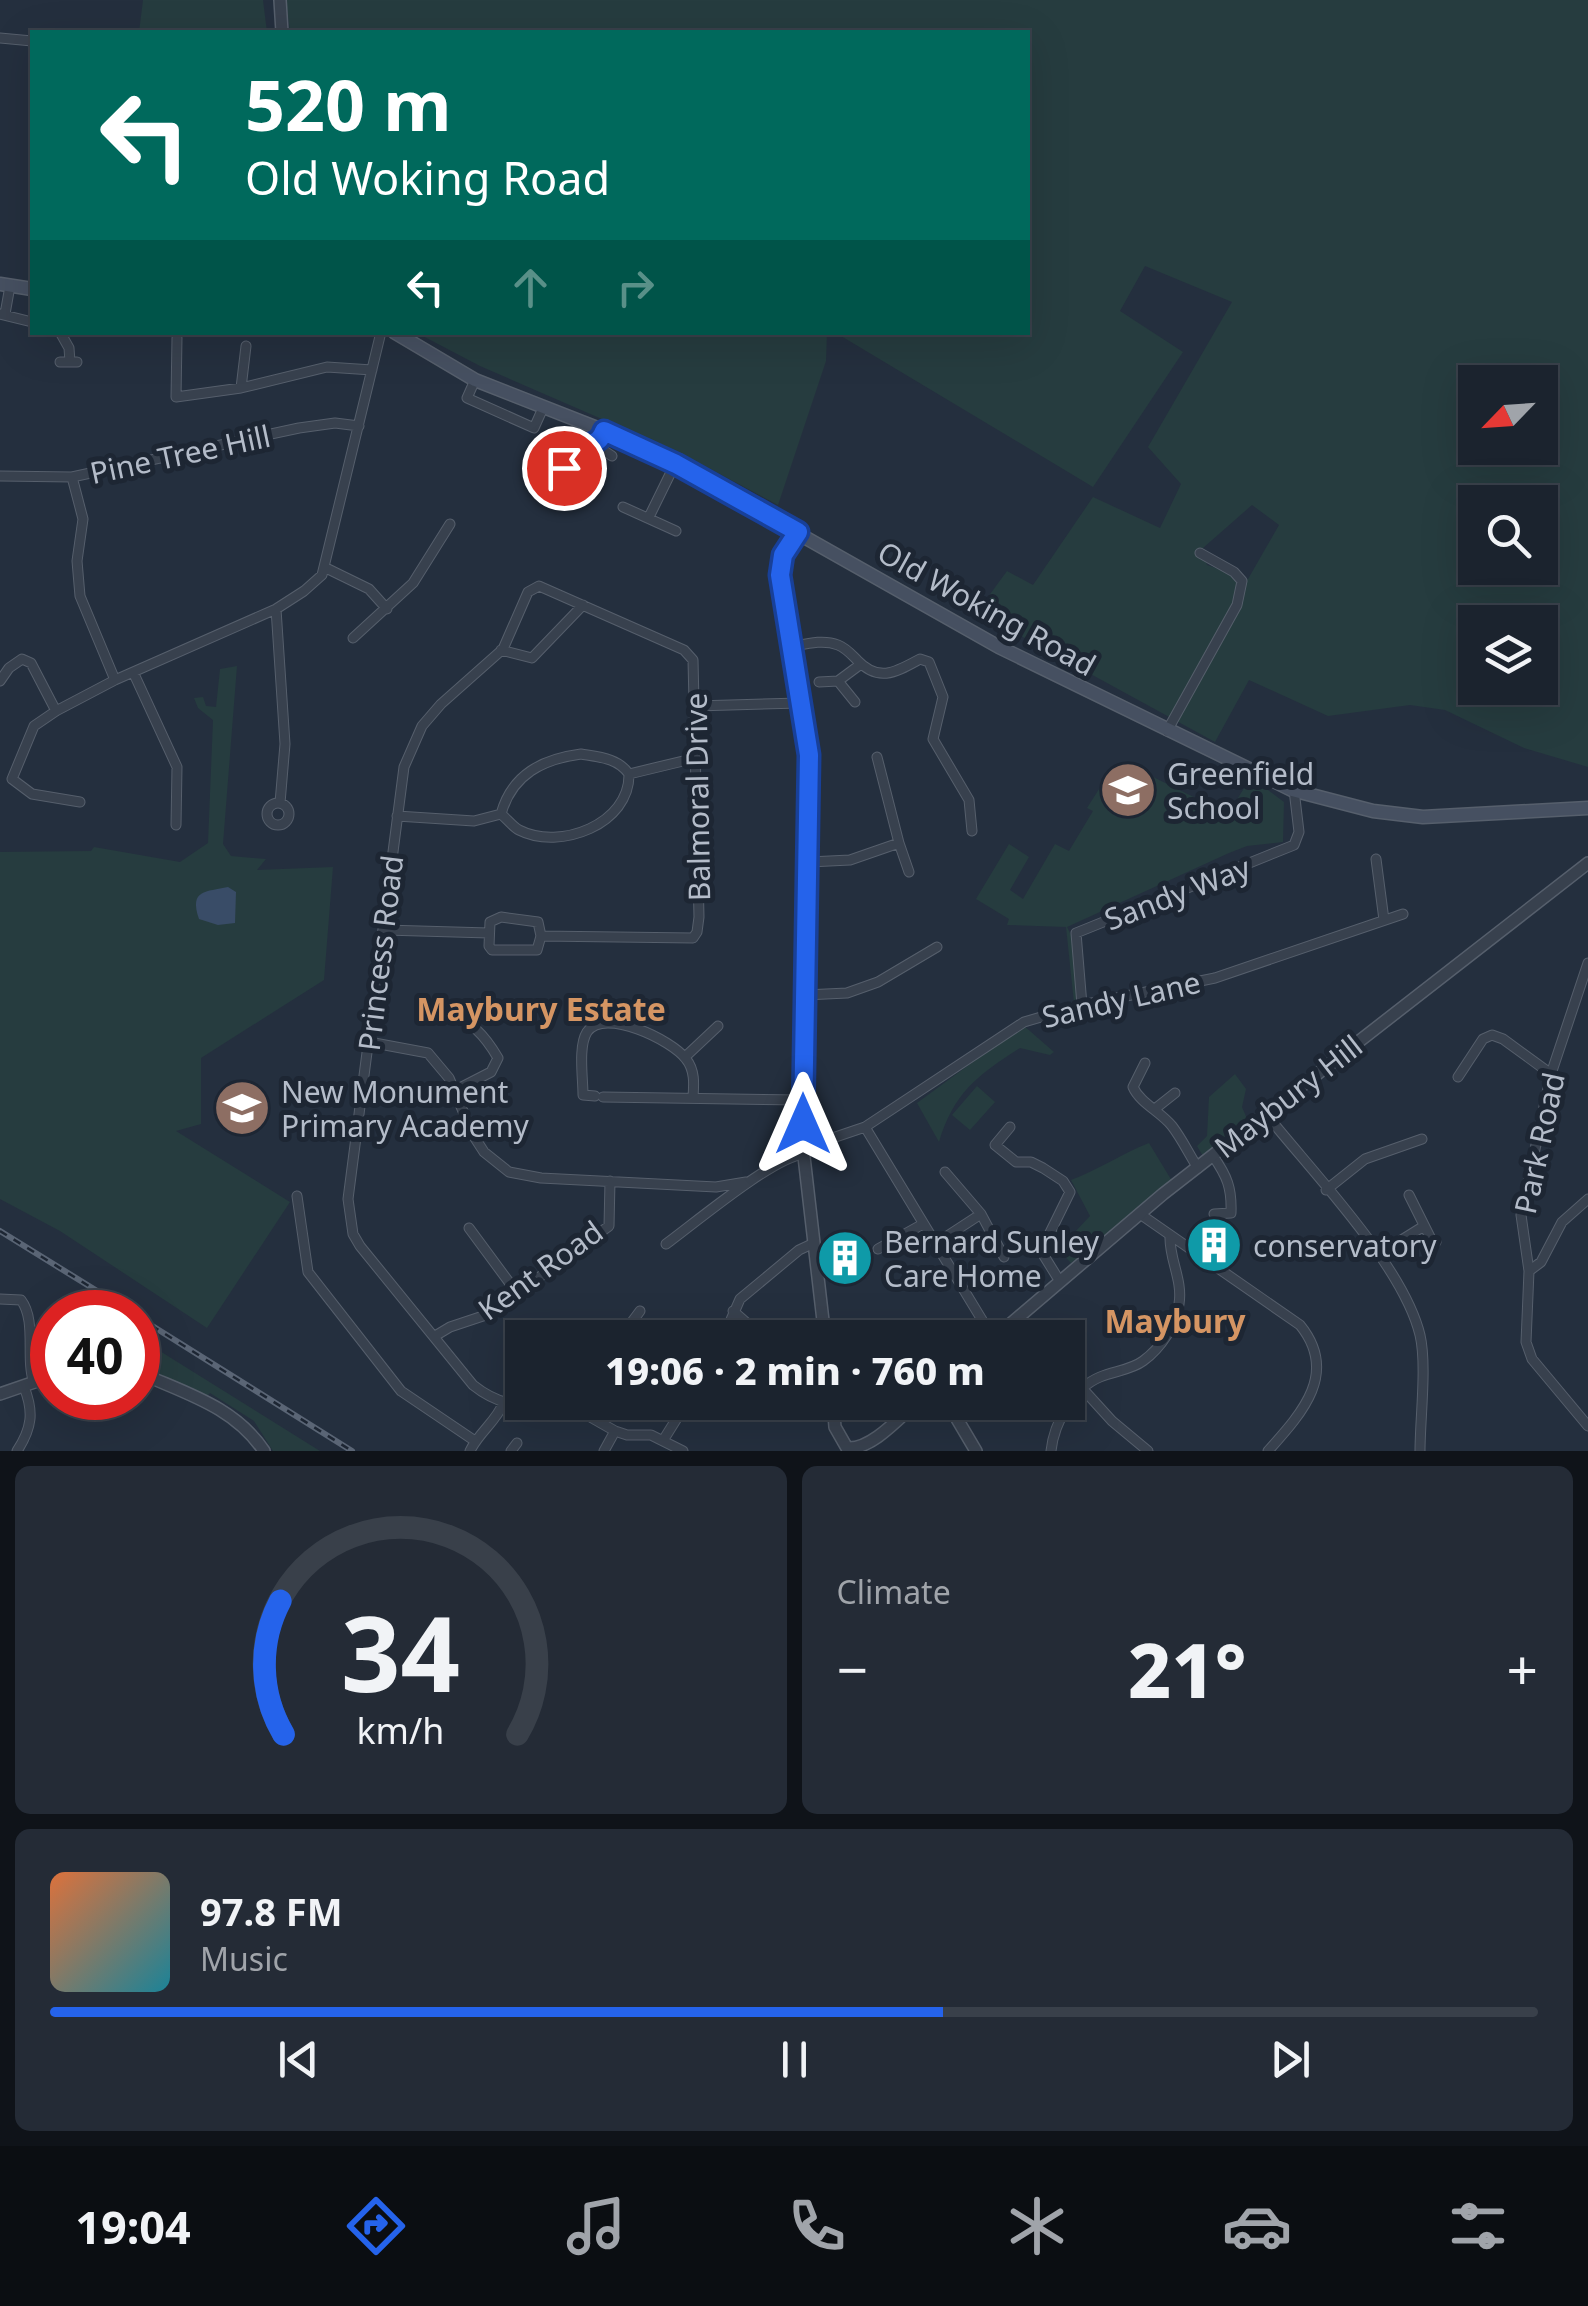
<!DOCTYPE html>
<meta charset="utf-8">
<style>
:root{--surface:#1b232e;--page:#242b36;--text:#f1f3f6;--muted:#a0a4aa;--line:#39404a;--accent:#2563eb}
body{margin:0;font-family:"Noto Sans",sans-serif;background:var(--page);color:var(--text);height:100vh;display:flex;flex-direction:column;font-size:38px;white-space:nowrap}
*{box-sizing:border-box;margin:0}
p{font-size:32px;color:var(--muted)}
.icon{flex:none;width:55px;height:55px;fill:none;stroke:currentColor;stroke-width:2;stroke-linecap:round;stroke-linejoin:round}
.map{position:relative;height:1451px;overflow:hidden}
.details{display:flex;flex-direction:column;gap:15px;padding:15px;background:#0f1319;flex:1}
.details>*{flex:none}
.hud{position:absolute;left:30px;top:30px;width:1000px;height:305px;border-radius:0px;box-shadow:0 10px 40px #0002,0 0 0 2px var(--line);background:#00695c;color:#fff;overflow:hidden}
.needle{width:65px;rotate:245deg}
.controls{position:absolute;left:1458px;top:365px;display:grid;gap:20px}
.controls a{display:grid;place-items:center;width:100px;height:100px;border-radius:0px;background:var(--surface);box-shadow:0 10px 40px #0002,0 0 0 2px var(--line);font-size:50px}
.speed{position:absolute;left:30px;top:1290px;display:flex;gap:20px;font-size:50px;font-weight:700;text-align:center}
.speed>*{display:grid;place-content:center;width:130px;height:130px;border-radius:50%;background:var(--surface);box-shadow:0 10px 40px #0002,0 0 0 2px var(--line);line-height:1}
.speed .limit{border:15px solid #d22;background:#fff;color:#111}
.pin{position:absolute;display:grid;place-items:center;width:85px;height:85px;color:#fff;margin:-42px;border:5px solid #fff;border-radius:50%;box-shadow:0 2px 10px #0007}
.me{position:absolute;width:110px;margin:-55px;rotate:0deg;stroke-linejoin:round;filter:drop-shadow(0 0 8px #0008)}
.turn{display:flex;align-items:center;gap:35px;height:210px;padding:0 50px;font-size:45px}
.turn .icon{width:130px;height:130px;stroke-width:2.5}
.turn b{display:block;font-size:70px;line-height:85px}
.lanes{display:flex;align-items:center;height:95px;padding:0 50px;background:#0003;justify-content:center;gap:50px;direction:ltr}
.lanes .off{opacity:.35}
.big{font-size:75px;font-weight:800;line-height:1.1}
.details .card{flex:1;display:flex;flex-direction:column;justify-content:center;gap:15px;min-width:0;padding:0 35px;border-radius:15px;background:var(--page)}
.details .dial{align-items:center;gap:0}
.dial svg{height:260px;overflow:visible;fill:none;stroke:var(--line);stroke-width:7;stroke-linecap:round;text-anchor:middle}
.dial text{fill:var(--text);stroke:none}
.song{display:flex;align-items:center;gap:30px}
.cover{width:120px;height:120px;border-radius:15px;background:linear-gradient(135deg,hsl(20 70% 55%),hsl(190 70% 35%))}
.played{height:10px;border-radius:5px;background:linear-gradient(90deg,var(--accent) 60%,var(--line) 60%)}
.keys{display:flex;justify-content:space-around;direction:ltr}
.heat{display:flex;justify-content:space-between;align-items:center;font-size:55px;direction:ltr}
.details .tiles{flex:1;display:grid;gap:15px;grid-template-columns:1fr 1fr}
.card:last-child{grid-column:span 2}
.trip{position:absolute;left:505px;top:1320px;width:580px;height:100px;border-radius:0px;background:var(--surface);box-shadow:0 10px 40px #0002,0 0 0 2px var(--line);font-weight:800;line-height:100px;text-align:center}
.menu{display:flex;height:160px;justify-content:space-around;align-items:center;background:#0b0e12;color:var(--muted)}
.menu .icon{width:70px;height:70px}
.menu .on{color:var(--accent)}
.menu b{font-size:45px;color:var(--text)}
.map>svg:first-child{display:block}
</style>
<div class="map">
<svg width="1588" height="1451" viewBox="0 0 1588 1451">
<rect width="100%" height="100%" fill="#242f3e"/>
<path fill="#263c3f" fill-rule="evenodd" d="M143 0H263L267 32H139Z
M286 0H1588V767L1524 748 1445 710 1410 705 1328 716 1249 680 1215 742 977 612 1007 571 1033 585 1093 497 1160 528 1181 484 1148 447 1232 302 1145 266 1120 311 1183 352 1093 487 836 333 1028 332V32H290ZM1475 382H1540V448H1475ZM1475 502H1540V568H1475ZM1252 505 1279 525 1248 579 1207 565 1203 548ZM1475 622H1540V688H1475Z
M417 333 827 332V333L826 361 778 505 680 453 480 366Z
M237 666 223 844 231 856 266 859 257 870 333 867 324 980 201 1058V1124L176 1131 290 1202 207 1328 60 1231 0 1199V852L91 851 94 847 180 862 208 843 213 720 198 708 194 698 203 697 206 706 216 707 220 669Z
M1143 772 1228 814 1251 777 1284 802 1283 842 1247 846 1229 853 1067 927 1071 935 1078 998 1074 1003 1066 927 1007 925 1009 919 976 899 1009 844 1029 857 1010 890 1023 899 1055 844 1069 851 1093 811 1087 808 1108 775 1126 780Z
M1023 1025 1054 1052 1050 1055 1020 1048C978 1075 954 1092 939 1142L917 1103Z
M1235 1074 1246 1089 1242 1107 1248 1121 1203 1156 1197 1146 1207 1136 1209 1097Z
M977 1086 995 1102 970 1130 952 1115Z
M1149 1143 1172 1181 1071 1263 1051 1242 1059 1225 1073 1234 1090 1216 1071 1180C1098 1170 1121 1154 1149 1143Z
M139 1338 320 1451H273L254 1421 210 1393 207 1396 142 1366 149 1355 138 1348Z"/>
<path fill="#394c67" d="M228 887 236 892 235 923 218 925 199 919C189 889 206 892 228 887Z"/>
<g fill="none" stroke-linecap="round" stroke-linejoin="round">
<g stroke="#565f6c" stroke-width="11">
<path id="minor" d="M0 38 32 41
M0 314 32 322
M5 314 10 286
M60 332 69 348 70 362
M177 338 176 397 241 388 327 367 372 370
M60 362H77
M475 380 467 398 534 428 543 408
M241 388 246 346
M594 444 612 456
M0 476 72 477 299 428 335 423 359 426
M72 477 83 519 77 561 80 596 115 680
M540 478 584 500
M555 482 575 450C586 442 599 446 605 431
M623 507 676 531
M649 517 675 464
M324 567 369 589 387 609
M276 609 285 744 280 803
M353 638 413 583 450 524
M791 647C806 644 823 639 838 645 846 648 851 654 857 660 879 683 896 672 920 659L929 662 943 697 933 739 969 800 972 831
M501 650 532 658 583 605
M134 674 177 767 176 825
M0 681 9 668 22 659 31 663 56 711
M838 681 855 702
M819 682 838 681 861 664
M696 706 800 703
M1167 731 1237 605 1242 581 1234 572 1200 553
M581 754C599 757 618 758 629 774 630 824 560 851 519 830 513 827 507 819 501 814 512 774 543 759 581 754Z
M877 757 899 843
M629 774 683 761H697
M12 779 34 726 56 711 115 680 276 609 304 591 322 575 381 332
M12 779 32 794 80 802
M267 814a11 11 0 1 1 22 0a11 11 0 1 1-22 0Z
M397 816 474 821 501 814
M1376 859 1384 920
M809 862 850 860 899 843 909 872
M501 917 538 922 541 936 537 950H492L489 946 490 922Z
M385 930 489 933
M541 936 693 938 697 932 699 917 693 660 684 650 539 586 528 592 503 649 441 704 422 726 404 767 348 1199 353 1234 360 1246 473 1385C494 1402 522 1411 548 1402
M1588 963 1551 1074 1521 1215 1529 1271 1526 1342 1532 1359 1588 1426
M805 995 847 993 878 982 937 947
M1082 1005 1076 933 1294 845 1299 832 1294 790
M445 1011C471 1021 484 1034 498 1058L491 1072 454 1091
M369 1042 428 1053 449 1078 473 1135 484 1152 509 1172 541 1178 716 1187 746 1182
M685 1057 718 1026
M1145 1063 1133 1087C1140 1103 1161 1112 1172 1126 1182 1139 1189 1154 1198 1168
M1458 1077 1483 1039 1492 1035 1503 1039 1551 1074
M595 1096 583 1095C583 1078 578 1046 587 1032 604 1007 672 1040 686 1059 695 1070 694 1084 693 1097
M603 1097 802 1100
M1156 1108 1175 1093
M1266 1114C1312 1172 1403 1265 1420 1335 1427 1365 1420 1419 1420 1451
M865 1127 993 1338
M1010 1127 995 1145 1016 1162H1031L1043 1168 1063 1181 1070 1192 1041 1251 1059 1280
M803 1148 865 1127 1024 1022 1082 1005 1215 978 1403 914
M1213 1156C1227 1176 1232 1188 1231 1213L1214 1214
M1326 1190 1365 1159 1422 1139
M1409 1195 1432 1241 1436 1242
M297 1196 308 1272 401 1391 475 1441
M981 1214 1004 1257
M1140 1214 1300 1325C1339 1373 1302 1413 1268 1451
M469 1228 517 1293
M666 1244C695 1223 773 1157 804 1154
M935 1244 981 1214 945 1172
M878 1249 923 1224
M1379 1254 1424 1226
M1529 1271 1541 1262 1562 1222 1588 1199
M0 1299 21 1300C37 1321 25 1358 34 1383
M733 1311 749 1325H777
M435 1336 450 1327 489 1314 609 1226 610 1181
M620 1338 640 1311
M723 1338 740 1299 799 1250 814 1243
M1082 1388 1112 1421 1148 1451
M564 1402 615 1431 627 1435H651L683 1451
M780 1404H833
M664 1439 687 1402
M17 1451C32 1428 34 1412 24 1387
M470 1451C479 1432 496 1422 504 1402
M511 1451 517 1443
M604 1451 615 1431
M1051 1451C1054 1423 1073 1388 1100 1377 1114 1371 1131 1370 1143 1361 1161 1348 1176 1325 1179 1304 1183 1280 1169 1259 1170 1236"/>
</g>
<g stroke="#565f6c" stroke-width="14">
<path id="tertiary" d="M280 0 282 32
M798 532 783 555 780 575 809 755 803 1148 825 1338
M994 1338 1163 1194 1588 863
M138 1372C184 1393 234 1406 264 1451
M0 1394 52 1376
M833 1402 835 1427 847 1448
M947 1402 976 1451
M847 1448C871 1450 899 1418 917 1402"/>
</g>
<g stroke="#565f6c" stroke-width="15">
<path id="secondary" d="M0 284 32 289
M394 332 475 380 605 431 675 464 999 647 1292 790 1373 811 1423 817 1588 808"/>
</g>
<use href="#minor" stroke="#38414e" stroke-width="9"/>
<use href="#tertiary" stroke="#38414e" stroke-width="11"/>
<use href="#secondary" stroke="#465061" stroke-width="12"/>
<g stroke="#5a6575" stroke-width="6">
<path id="rail" d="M0 1231 131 1312
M138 1317 352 1451"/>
</g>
<use href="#rail" stroke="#1d2633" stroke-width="2.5" stroke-dasharray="8" stroke-linecap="butt"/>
</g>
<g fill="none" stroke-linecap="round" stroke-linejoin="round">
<g stroke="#184099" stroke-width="25">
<path id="route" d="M564 468 575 450C586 442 599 447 604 431L676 464 798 532 783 555 780 575 809 755 803 1124"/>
</g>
<use href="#route" stroke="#2563eb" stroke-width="18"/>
</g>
<defs>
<g id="school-disc" transform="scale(2.875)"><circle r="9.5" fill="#8d6e63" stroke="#1d2633"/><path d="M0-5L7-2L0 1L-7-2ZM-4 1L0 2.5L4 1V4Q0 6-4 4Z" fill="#fff"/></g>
<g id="building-disc" transform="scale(2.875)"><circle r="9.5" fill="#0f9aa8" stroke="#1d2633"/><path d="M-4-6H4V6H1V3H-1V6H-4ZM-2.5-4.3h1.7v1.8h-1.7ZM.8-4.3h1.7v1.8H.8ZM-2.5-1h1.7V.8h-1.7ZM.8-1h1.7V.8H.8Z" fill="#fff"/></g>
</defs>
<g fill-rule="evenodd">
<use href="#school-disc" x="1128" y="790"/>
<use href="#school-disc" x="242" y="1108"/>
<use href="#building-disc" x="1214" y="1245"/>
<use href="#building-disc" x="845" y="1258"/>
</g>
<g text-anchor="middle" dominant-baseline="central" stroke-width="10" stroke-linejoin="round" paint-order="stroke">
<g font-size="30" fill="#b4bcc9" stroke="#1d2633">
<text transform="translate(180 454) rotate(-12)">Pine Tree Hill</text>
<text transform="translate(987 608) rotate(29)">Old Woking Road</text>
<text transform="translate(697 797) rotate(-91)">Balmoral Drive</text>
<text transform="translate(1177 893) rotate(-21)">Sandy Way</text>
<text transform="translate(380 953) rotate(-83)">Princess Road</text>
<text transform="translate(1121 999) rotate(-13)">Sandy Lane</text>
<text transform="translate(1288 1096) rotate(-38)">Maybury Hill</text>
<text transform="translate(1539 1143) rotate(-78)">Park Road</text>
<text transform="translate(540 1270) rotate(-36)">Kent Road</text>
</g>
<g font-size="30" fill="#b4bcc9" stroke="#1d2633" text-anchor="start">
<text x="1167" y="773">Greenfield<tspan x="1167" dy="34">School</tspan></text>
<text x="281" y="1091">New Monument<tspan x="281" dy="34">Primary Academy</tspan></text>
<text x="884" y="1241">Bernard Sunley<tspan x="884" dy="34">Care Home</tspan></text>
<text x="1253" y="1245">conservatory</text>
</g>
<g font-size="32" font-weight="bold" fill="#d59563" stroke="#1d2633">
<text x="541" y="1008">Maybury Estate</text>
<text x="1175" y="1320">Maybury</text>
</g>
</g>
</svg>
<div class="controls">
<a><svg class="needle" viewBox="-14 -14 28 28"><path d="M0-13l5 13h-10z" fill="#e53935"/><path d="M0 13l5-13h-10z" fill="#a0a4aa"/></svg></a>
<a><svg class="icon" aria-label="search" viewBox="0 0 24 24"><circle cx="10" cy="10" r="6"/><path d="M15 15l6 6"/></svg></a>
<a><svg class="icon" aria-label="layers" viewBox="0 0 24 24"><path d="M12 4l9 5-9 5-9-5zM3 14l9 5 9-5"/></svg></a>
</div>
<div class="speed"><div class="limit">40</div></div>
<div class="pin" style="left:564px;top:468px;background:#d93025"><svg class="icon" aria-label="arrive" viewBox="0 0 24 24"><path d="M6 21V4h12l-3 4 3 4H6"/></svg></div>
<svg class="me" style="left:803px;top:1124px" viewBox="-20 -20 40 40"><path d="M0-17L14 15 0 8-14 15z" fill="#2563eb" stroke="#fff" stroke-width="4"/></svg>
<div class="trip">19:06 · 2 min · 760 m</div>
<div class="hud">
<div class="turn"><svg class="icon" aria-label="left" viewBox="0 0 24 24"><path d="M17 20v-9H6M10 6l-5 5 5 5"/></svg><div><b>520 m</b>Old Woking Road</div></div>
<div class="lanes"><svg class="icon" aria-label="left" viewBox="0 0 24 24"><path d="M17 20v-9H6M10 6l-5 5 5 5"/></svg><svg class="icon off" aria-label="ahead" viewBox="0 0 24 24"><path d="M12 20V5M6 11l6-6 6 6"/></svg><svg class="icon off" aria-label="right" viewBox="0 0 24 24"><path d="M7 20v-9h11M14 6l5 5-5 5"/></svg></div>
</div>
</div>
<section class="details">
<div class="tiles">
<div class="card dial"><svg viewBox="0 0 100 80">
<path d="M14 69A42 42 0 1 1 86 69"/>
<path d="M14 69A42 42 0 0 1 13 28" stroke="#2563eb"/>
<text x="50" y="56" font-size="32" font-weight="700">34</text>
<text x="50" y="72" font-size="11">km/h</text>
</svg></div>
<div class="card"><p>Climate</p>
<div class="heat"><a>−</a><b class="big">21°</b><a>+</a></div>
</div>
<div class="card">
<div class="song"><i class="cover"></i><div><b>97.8 FM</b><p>Music</p></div></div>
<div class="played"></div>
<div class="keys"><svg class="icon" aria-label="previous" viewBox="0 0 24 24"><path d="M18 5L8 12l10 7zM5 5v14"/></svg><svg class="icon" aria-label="pause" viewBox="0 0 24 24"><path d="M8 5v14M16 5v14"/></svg><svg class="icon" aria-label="next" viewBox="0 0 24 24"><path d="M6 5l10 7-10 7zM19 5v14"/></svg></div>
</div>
</div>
</section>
<nav class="menu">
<b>19:04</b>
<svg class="icon on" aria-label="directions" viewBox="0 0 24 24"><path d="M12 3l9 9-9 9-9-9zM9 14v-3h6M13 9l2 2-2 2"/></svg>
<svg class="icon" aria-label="music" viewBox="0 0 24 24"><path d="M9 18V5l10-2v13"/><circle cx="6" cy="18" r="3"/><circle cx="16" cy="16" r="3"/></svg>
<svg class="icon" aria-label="phone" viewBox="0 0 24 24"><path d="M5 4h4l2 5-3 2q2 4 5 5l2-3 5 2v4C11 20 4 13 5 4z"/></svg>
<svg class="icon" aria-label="climate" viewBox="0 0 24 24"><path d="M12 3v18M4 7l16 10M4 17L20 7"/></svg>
<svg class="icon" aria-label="car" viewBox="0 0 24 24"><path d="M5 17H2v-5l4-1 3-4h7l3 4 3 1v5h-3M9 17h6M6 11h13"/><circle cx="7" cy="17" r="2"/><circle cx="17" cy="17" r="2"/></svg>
<svg class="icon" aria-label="filters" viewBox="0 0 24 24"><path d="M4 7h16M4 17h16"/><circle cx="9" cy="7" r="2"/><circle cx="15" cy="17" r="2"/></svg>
</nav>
